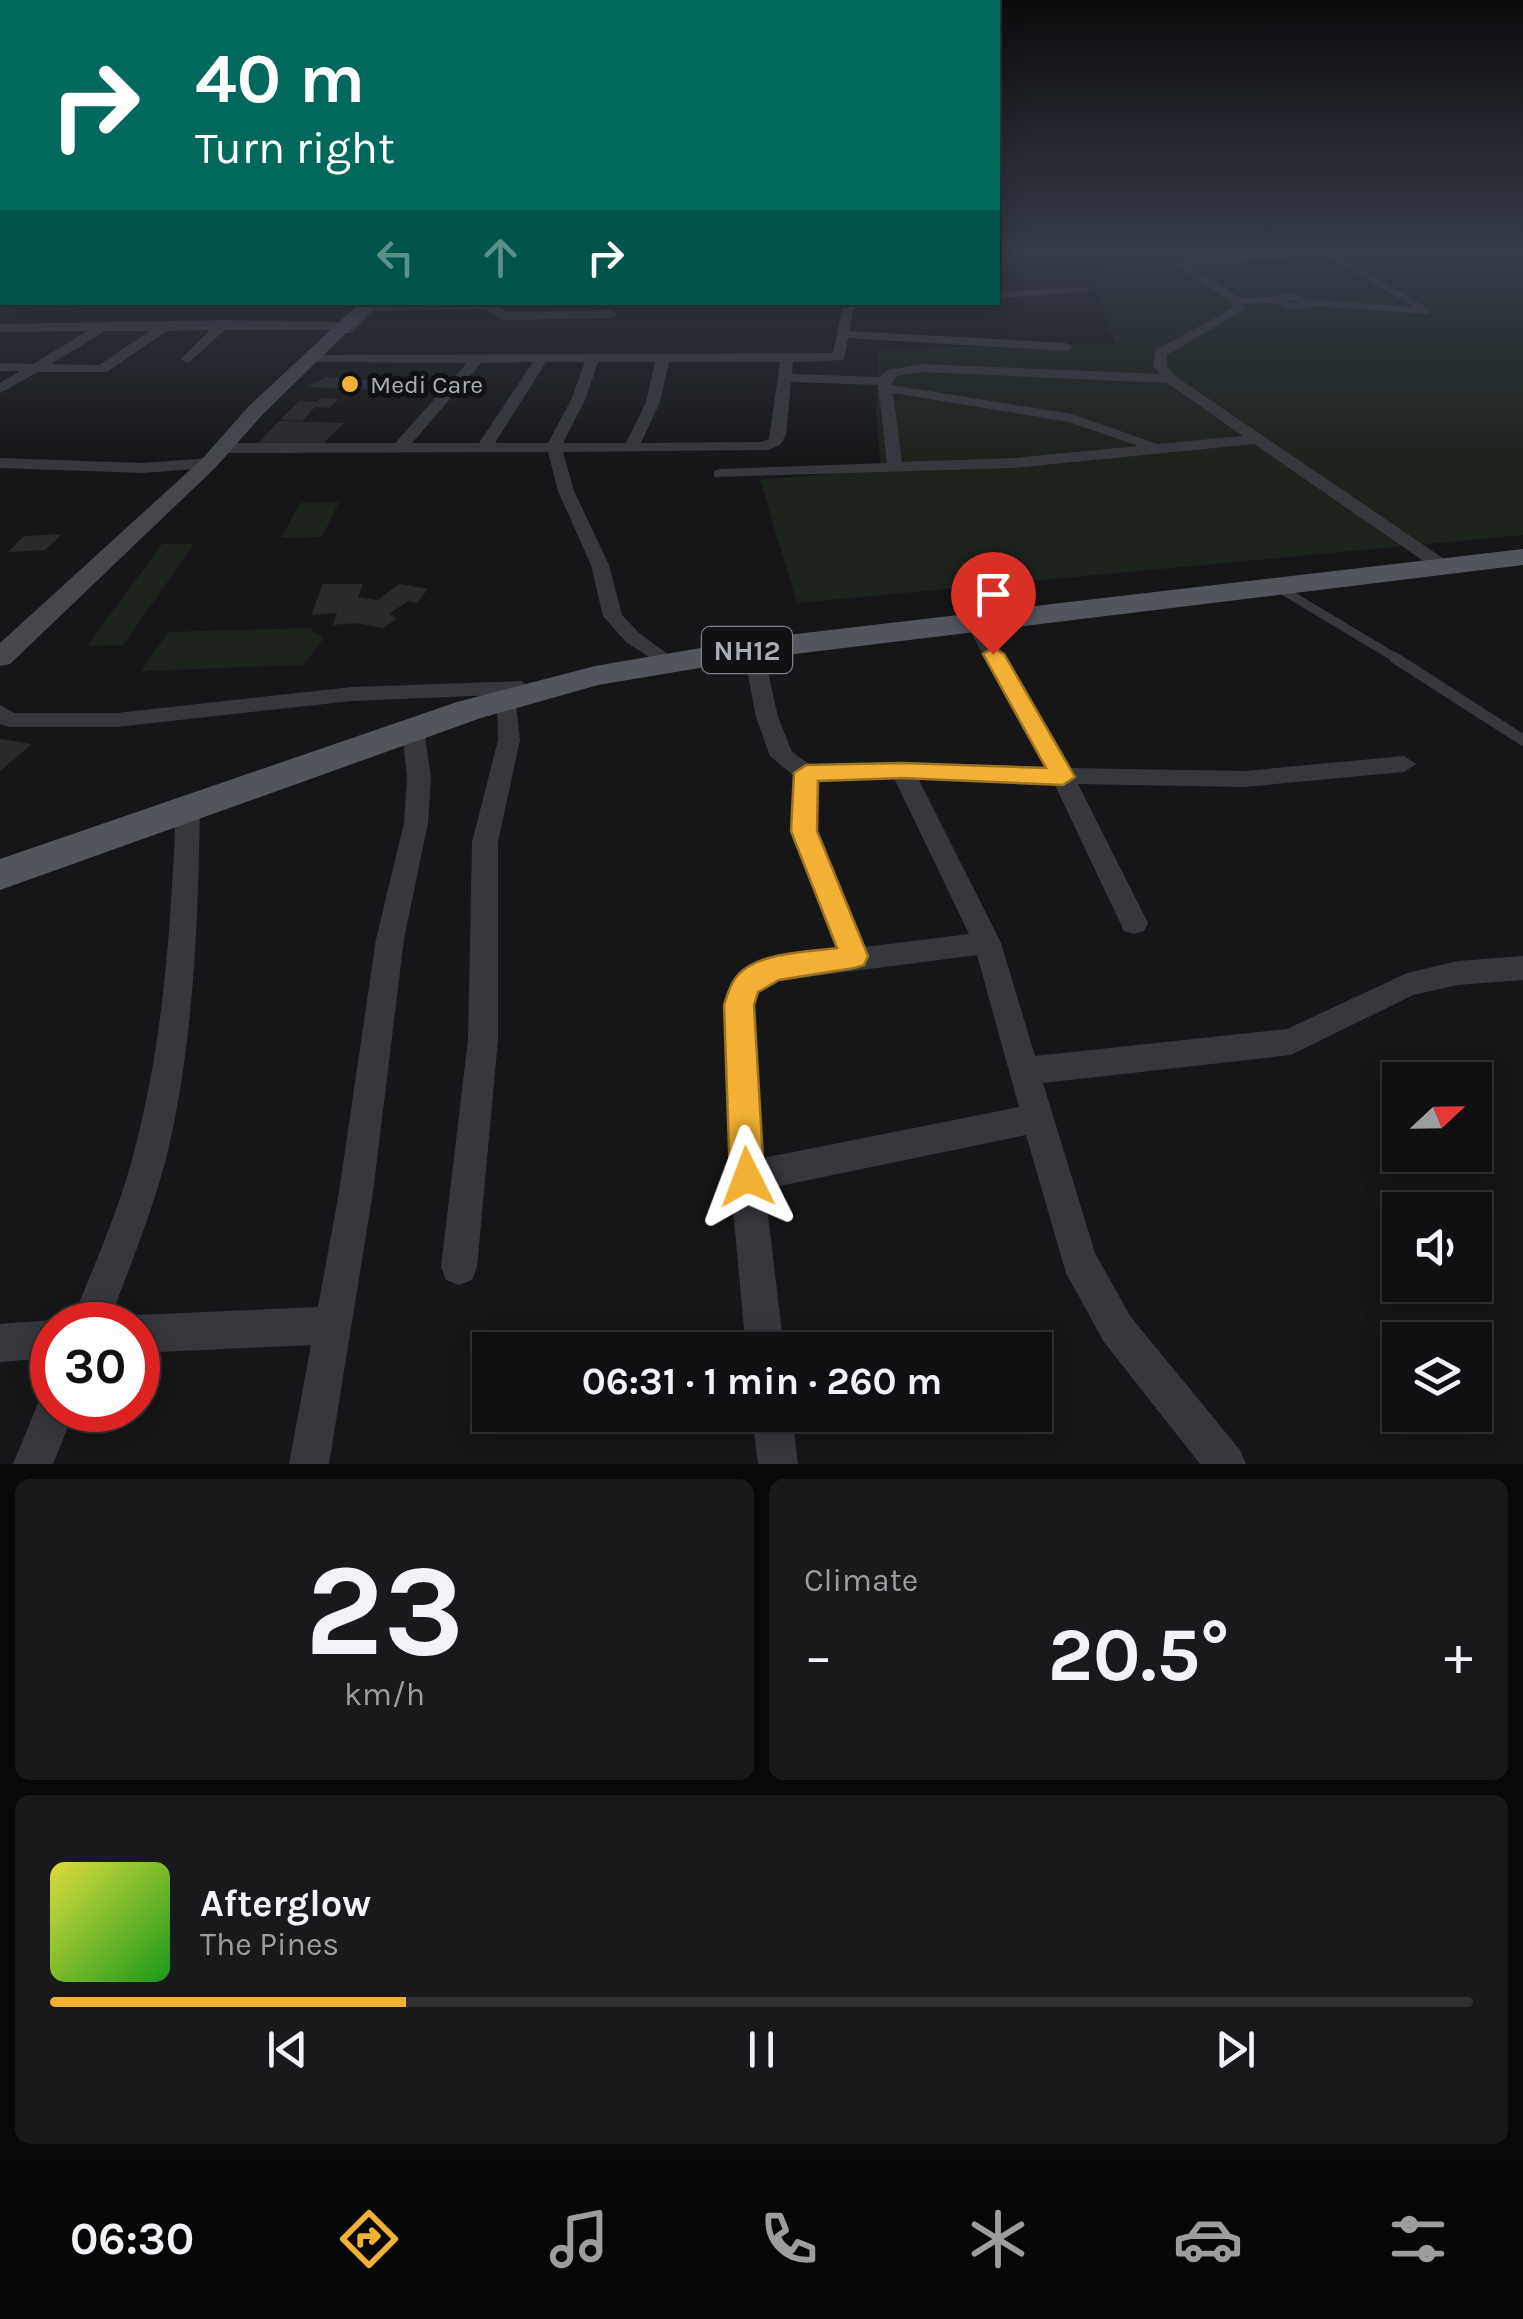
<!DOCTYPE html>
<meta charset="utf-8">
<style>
:root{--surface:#101012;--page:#19191b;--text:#f1f3f6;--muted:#9c9d9f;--line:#303032;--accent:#f2b134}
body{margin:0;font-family:Karla,sans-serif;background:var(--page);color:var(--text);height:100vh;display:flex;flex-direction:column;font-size:38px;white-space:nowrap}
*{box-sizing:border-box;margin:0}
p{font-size:32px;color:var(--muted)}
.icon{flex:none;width:55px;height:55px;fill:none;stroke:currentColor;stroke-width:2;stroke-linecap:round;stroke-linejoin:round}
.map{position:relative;height:1464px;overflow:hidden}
.details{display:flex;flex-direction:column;gap:15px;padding:15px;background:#09090a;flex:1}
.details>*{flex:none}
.hud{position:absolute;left:0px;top:0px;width:1000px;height:305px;box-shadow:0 5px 25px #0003,0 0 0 2px var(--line);background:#00695c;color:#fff;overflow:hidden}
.needle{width:65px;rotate:68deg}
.tools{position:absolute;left:1382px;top:1062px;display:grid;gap:20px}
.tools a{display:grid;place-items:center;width:110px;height:110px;border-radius:0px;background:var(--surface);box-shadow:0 5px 25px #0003,0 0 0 2px var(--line);font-size:50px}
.speed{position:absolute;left:30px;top:1302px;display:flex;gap:20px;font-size:50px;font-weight:700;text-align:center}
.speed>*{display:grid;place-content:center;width:130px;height:130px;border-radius:50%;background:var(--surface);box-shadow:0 5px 25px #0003,0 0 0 2px var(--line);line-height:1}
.speed .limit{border:15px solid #d22;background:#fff;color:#111}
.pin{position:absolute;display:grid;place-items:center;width:85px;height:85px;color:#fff;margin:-102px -42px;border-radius:50% 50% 50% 0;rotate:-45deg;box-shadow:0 0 10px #0007}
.pin .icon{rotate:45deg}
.me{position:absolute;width:110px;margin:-55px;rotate:357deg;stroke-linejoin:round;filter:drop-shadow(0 0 8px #0008)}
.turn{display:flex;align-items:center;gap:35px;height:210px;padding:0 30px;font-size:45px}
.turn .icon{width:130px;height:130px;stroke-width:2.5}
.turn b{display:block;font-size:70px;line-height:85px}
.lanes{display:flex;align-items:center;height:95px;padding:0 30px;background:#0003;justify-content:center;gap:50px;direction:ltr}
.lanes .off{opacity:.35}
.big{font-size:75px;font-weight:700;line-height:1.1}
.details .card{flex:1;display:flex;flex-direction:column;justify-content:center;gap:15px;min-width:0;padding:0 35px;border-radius:15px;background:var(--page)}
.details .dial{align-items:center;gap:0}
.dial b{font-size:130px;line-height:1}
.song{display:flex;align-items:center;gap:30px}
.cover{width:120px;height:120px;border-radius:15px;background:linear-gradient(135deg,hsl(60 70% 55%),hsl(120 70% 35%))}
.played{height:10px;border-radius:5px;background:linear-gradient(90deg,var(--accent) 25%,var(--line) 25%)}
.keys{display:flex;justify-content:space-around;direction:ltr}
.heat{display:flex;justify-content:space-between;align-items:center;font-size:55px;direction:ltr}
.details .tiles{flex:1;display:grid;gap:15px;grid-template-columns:1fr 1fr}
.card:last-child{grid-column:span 2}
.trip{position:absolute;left:472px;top:1332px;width:580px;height:100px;border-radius:0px;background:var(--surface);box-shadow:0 5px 25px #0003,0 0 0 2px var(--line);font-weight:700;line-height:100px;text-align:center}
.dock{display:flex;height:160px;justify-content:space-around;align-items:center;background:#060607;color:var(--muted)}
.dock .icon{width:70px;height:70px}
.dock .active{color:var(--accent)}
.dock b{font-size:45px;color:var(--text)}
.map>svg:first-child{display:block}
</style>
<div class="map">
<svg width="1523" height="1464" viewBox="0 0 1523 1464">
<rect width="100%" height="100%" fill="#161618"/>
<path fill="#1c231d" d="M1119 253H1523V535L797 603 760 480 881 470 876 413 879 348 1115 344 1091 276Z
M2 300V302L175 303 0 314Z
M339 502 322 537 281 538 300 503Z
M162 544H194L123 645 87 646Z
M309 628 324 638 303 665 141 671 168 632Z"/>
<path fill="#29292c" d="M325 377 391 381 377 390 308 387Z
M320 398 339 399 329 408 315 407 302 421 280 420 299 401 317 402Z
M279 421 344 423 322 445 257 444Z
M62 534 45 550 8 552 24 536Z
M323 584H363L358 597 378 600 399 584 428 589 417 603 408 601 389 614 397 618 384 628 355 623 333 625 337 613 311 615Z
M0 739 32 744 0 771Z"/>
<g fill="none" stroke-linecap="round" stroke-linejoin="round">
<path stroke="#37383d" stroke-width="6" d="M1291 296 1313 304 1292 307 1274 300Z
M1237 301 1274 300
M1313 303 1427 311 1330 255"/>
<path stroke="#37383d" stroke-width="9" d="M1279 588 1399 660"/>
<path stroke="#37383d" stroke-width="11" d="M1395 658 1523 740"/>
<path fill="#37383d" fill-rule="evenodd" d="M1298 253H1374L1189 265 1239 297 1245 309 1167 355V366L1175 376 1450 563V571H1438L1254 444 1014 468 714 477V471L720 469 887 463 878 385 791 382 786 435 780 445 768 450 563 452 574 491 609 565 622 615 640 634 672 657 675 661 672 665 665 667 626 642 603 616 591 565 558 491 548 452 224 453 216 448 224 443H395L467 363 313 362 311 359 318 355 833 353 843 306 849 302H890L854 309 849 331 1066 343 1072 347 1066 351 848 338 844 360 793 362 792 374 880 377 888 370 922 364 1160 374 1153 366 1156 350 1233 308 1230 301 1178 267 1179 260ZM533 362 479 443H412L481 363ZM546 362H585L571 400 548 443H495ZM598 362H655L646 402 626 443H563L585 400ZM669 362H780L769 439 761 442 641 443 660 402ZM922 372 1167 383 1243 436 1157 444 1072 414 891 385 897 376ZM893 393 1069 422 1138 446 1014 458 902 462Z
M0 258H2V264H0Z
M1091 287 1087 292 998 298V292Z
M371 302H492L506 312 612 310 618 314 612 318 503 320 485 309 374 311 351 333H343V327Z
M224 320 337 322 343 326 337 330H225L188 363 181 359 210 330 167 331 107 372H38L0 393V383L20 371H0V363L33 364 87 331 0 332V324ZM105 331H150L99 365 51 364Z
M0 458 143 463 209 458 217 463 209 468 143 473 0 468Z
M976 618 986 624 1070 768 1244 771 1404 756 1416 764 1404 772 1244 787 1078 784 1148 923 1144 931 1134 934 1124 931 1054 783 918 778 1001 943 1035 1056 1287 1029 1407 973 1458 961 1523 956V980L1458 985 1413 995 1291 1055 1043 1083 1095 1253 1130 1316 1240 1450 1246 1464H1200L1104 1342 1066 1273 1026 1135 765 1189 784 1350H746L730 1177 724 1005 737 977 752 966 777 957 837 950 792 831 794 776 770 756 756 717 743 649 753 643 763 649 778 717 792 752 811 765 902 762 1046 767 966 624ZM894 778 969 934 864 947 816 831 818 781ZM977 955 1019 1107 763 1158 754 1005 761 989 777 981Z
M521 681 532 688 529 693 515 695 520 740 498 842V1040L477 1267 472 1280 459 1285 446 1280 441 1267 468 1040 472 842 498 740 497 695 352 701 117 727H9L0 724V705L14 713H117L352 687Z
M413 722 424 729 431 778 428 823 404 939 373 1192 329 1464H289L311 1345 138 1353V1325H123L138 1315 318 1307 339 1192 376 939 404 823 407 778 402 729Z
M188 799 197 802 200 808C198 923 194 1038 168 1151 153 1211 129 1268 108 1325H70C93 1268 119 1211 134 1152 164 1039 171 924 176 808L179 802Z
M52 1320 64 1325H52V1358L0 1362V1324Z
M52 1391V1410H75L53 1464H13L41 1396Z
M752 1415H792L798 1464H758Z"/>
<path fill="#45474d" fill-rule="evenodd" d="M361 302H378L263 414 216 467 10 664 0 666V643L202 459 249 406Z"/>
<path fill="#53555c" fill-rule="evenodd" d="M1523 549V565L753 659 598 685 481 718 0 890V859L457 702 595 666 753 639Z"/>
</g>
<linearGradient id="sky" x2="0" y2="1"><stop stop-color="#0c0c0d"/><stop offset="0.55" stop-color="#363c48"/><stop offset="1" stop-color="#363c48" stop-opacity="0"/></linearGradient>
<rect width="1523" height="458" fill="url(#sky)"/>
<path fill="#f2b134" stroke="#9d7322" stroke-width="2.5" d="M993 648 1004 654 1075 777 1063 785 902 778 818 781 817 831 868 956 864 965 854 968 779 980 758 992 754 1005 764 1177 759 1189 747 1194 735 1189 730 1177 724 1005C727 995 730 984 737 976 757 952 808 952 837 948L791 831 794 773 806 765 902 763 1046 768 983 654Z"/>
<circle fill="#f2b134" stroke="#111113" stroke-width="4" cx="350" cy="384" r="10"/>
<g text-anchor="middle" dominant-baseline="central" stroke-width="10" stroke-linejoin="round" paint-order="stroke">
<g font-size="25" fill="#a8adb8" stroke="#111113" text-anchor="start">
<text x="370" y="384">Medi Care</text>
</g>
<rect fill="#111113" stroke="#7b7e86" stroke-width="2.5" x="702" y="627" width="90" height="46" rx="8"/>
<g font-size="28" font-weight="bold" fill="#a8adb8">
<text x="747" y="650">NH12</text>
</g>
</g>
</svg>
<div class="tools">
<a><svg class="needle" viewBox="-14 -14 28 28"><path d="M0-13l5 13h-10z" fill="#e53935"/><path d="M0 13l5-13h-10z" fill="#9c9d9f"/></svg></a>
<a><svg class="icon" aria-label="sound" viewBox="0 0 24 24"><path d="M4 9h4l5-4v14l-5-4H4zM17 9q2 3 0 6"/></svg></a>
<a><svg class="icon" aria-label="layers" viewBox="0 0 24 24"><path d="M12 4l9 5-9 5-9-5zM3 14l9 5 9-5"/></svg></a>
</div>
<div class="speed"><div class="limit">30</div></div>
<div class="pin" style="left:993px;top:654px;background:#d93025"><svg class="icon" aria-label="arrive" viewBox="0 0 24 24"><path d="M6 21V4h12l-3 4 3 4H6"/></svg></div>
<svg class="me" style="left:747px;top:1177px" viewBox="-20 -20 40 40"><path d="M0-17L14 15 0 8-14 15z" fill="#f2b134" stroke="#fff" stroke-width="4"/></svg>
<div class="trip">06:31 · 1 min · 260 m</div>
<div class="hud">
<div class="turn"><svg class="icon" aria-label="right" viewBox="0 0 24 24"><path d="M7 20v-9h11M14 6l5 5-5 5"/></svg><div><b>40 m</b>Turn right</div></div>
<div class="lanes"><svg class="icon off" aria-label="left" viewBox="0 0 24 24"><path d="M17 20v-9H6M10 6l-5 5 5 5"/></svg><svg class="icon off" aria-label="ahead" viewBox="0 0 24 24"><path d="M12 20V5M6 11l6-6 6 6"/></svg><svg class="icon" aria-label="right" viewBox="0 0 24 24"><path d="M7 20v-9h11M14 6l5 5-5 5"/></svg></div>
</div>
</div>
<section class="details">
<div class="tiles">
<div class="card dial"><b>23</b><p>km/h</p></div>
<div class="card"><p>Climate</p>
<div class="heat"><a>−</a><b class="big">20.5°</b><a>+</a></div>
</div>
<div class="card">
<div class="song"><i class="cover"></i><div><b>Afterglow</b><p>The Pines</p></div></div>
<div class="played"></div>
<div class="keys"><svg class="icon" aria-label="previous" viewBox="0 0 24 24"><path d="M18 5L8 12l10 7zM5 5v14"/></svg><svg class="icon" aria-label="pause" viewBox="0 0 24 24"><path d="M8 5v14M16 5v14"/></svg><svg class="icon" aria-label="next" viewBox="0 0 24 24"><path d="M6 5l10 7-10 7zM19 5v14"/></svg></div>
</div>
</div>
</section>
<nav class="dock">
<b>06:30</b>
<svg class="icon active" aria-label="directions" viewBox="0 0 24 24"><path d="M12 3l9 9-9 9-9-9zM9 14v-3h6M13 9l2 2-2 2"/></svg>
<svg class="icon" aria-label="music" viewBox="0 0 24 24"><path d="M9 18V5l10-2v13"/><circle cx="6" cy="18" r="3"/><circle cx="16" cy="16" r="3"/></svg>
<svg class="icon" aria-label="phone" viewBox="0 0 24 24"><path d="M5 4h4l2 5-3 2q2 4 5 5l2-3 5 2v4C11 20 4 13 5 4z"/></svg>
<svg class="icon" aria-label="climate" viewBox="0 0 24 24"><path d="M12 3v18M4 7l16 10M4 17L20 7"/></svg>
<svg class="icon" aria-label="car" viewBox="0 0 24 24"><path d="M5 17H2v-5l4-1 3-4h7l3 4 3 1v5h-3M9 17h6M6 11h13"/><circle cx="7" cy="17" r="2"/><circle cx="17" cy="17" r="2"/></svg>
<svg class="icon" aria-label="filters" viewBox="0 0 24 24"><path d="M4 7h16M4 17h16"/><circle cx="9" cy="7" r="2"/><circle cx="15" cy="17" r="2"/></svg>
</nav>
